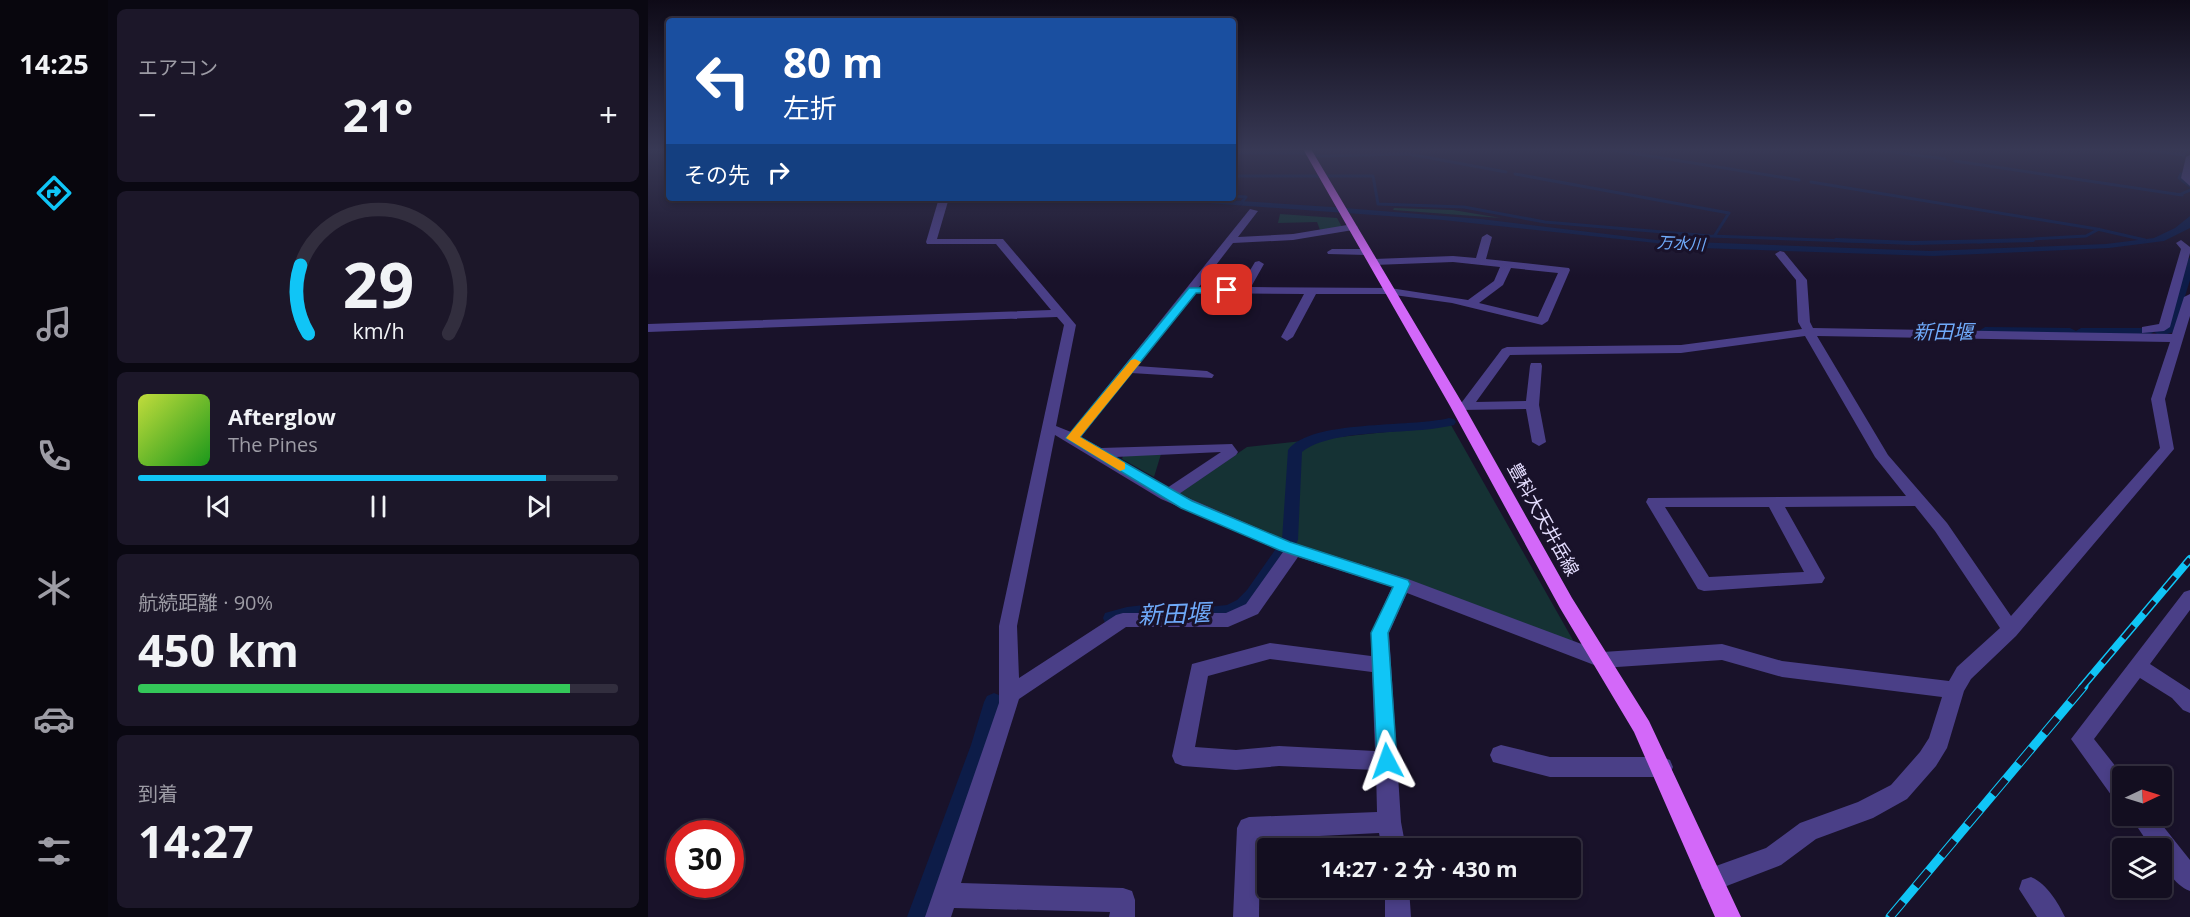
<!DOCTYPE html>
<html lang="ja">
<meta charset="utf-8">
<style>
:root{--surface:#130e20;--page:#1c1729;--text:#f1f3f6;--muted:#9d9ca5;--line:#322e3e;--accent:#10c5f6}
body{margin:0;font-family:"Open Sans","Noto Sans JP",sans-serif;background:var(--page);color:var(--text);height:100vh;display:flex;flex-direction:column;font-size:22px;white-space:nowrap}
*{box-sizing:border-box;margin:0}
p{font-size:20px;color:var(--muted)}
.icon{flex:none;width:33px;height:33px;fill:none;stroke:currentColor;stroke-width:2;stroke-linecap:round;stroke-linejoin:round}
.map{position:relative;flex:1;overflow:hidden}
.panel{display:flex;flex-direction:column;gap:9px;padding:9px;background:#0a0812;width:540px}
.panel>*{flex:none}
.banner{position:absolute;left:18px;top:18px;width:570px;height:183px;border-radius:6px;box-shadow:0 3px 9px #0003,0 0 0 2px var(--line);background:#1a4fa0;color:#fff;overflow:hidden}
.needle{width:39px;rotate:86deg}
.buttons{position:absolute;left:1464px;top:766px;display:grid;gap:12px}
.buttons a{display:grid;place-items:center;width:60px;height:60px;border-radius:6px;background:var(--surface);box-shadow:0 3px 9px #0003,0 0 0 2px var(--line);font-size:30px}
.speed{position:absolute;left:18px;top:820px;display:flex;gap:12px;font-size:30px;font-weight:700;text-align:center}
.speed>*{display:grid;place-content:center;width:78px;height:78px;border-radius:50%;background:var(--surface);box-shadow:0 3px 9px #0003,0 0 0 2px var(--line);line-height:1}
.speed .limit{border:9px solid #d22;background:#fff;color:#111}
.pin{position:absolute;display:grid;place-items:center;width:51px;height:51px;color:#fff;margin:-26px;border-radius:12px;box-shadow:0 3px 9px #0006}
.me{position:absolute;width:66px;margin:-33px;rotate:356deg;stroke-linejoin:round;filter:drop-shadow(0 0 4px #0008)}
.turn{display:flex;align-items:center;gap:21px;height:126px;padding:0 18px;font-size:27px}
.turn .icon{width:78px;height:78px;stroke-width:2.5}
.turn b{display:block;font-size:42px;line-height:51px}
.then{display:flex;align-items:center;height:57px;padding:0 18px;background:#0003;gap:12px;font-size:22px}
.big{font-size:45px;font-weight:700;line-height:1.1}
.panel .card{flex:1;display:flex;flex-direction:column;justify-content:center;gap:9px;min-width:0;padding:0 21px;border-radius:9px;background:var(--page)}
.panel .dial{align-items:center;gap:0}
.dial svg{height:156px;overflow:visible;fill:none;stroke:var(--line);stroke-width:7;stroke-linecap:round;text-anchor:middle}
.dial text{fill:var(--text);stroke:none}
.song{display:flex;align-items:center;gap:18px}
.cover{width:72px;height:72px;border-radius:9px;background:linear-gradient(135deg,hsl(70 70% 55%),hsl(120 70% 35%))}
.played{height:6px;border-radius:3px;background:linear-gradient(90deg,var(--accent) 85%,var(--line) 85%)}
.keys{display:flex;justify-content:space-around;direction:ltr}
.heat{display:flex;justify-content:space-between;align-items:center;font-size:33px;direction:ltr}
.charge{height:9px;border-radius:4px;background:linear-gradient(90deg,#34c759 90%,var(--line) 0)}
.trip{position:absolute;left:609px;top:838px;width:324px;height:60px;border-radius:6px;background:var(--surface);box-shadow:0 3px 9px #0003,0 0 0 2px var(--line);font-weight:700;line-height:60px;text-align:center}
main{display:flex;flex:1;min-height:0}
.tab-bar{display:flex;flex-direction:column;width:108px;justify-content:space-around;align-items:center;background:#08060d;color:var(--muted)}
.tab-bar .icon{width:42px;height:42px}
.tab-bar .current{color:var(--accent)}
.tab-bar b{font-size:27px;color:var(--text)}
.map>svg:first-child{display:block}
</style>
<main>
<nav class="tab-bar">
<b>14:25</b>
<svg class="icon current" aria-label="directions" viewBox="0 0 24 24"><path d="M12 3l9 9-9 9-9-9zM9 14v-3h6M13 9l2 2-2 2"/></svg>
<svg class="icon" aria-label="music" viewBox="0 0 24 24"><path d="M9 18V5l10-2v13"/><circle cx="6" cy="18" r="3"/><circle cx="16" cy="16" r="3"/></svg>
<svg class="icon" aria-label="phone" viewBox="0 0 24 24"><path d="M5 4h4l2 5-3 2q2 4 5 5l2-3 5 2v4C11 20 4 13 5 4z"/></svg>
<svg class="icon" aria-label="climate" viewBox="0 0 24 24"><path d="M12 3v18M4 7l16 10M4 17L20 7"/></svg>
<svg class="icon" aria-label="car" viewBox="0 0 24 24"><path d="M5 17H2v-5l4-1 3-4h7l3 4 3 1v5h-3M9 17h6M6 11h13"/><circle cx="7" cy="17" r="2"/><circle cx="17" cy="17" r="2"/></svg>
<svg class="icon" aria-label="filters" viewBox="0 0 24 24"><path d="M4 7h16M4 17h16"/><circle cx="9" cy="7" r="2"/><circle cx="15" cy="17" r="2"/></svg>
</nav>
<section class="panel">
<div class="card"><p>エアコン</p>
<div class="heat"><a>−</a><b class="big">21°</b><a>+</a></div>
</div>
<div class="card dial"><svg viewBox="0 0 100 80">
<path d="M14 69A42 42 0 1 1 86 69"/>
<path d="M14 69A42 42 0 0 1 10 34" stroke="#10c5f6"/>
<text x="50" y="56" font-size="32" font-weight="700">29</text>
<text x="50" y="72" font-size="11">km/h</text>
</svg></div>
<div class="card">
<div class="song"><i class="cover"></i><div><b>Afterglow</b><p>The Pines</p></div></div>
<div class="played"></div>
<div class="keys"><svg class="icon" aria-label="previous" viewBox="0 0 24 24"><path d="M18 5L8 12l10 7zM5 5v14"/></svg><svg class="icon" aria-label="pause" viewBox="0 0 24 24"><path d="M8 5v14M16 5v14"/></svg><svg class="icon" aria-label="next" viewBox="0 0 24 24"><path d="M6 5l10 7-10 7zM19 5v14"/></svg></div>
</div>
<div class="card"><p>航続距離 · 90%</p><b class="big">450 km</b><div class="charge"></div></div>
<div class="card"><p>到着</p><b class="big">14:27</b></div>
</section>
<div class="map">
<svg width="1542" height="917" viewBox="0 0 1542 917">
<rect width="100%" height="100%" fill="#19122a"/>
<path fill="#153234" d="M746 208 805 210 853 218 745 210Z
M632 214 689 218 694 227 672 230 669 222 630 223Z
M803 425 930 649 645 544 529 495 599 447Z
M513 454 506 477 474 459 475 456Z"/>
<path fill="#0d1c48" d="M490 198H546L684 207 833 219 1017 241 1282 251 1458 244 1506 238 1527 228 1542 216V228L1516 241 1461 248 1285 256 1054 248 795 220Z"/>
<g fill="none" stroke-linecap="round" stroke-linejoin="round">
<path stroke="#0d1c48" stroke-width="3" d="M958 149 1151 180
M1223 149 1297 159
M1488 149 1536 155 1539 149
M585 153H651L673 156 761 154 858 172
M1307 161 1534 195
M867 174 1081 213 1067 235
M585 176H725L730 204 816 207 897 222 1062 236 1231 242
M1542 176 1533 174 1531 178 1542 186
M1163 182 1449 229 1497 240
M1533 194 1542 190
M585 196 598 197 593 203
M1330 242 1438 236 1451 229"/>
<path stroke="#0d1c48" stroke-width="4" d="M1188 240 1265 243 1385 240"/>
<path fill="#0d1c48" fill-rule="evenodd" d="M1542 258V280L1526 332 1512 336 1506 332 1500 336H1433L1428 333 1422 336 1337 335 1331 331 1337 327 1422 328 1428 331 1433 328H1500L1506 332 1517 327 1537 261Z
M801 418 806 419 808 422 806 425C763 436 686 427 654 452L650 540 648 544H636L634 540 640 450C663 419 762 428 801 418Z
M633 548 639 550 642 554C596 631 586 621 502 619 489 619 469 627 457 623L455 618 457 613 479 607 496 605 550 608 579 605 589 600 599 590 627 550Z
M346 693 353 696 356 702 345 745 285 917H259L323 745 336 702 339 696Z"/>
<path fill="#4a3f87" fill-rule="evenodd" d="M1542 155V186L1533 178 1538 157Z
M291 198H301L289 239H355L428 325 408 426 423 432 602 209 610 211 590 237 645 234 705 224 710 227 705 230 645 240 585 243 551 287H592L607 262 611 261 616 264 603 287 742 288 820 300 846 281 852 267 805 262 726 265 721 262 726 259 805 256 828 258 834 237 839 234 844 237 838 259 921 268 922 270 900 321 894 325 804 303 739 294H668L645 337 639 341 633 337 656 294 546 293 489 366 559 371 566 375 564 378 483 373 433 437 453 448 584 444 590 452 588 455 531 494 642 542 760 579 955 652 1074 644 1134 661 1301 681 1309 667 1352 628 1287 531 1267 506 1137 507 1177 578 1174 583 1056 591 1050 589 998 502 1000 498 1258 496 1227 457 1157 336 1033 353 862 355 828 402 878 401 882 366 883 363H893L894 366 891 405 898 442 891 446 884 442 878 409 812 410 805 406 814 402 854 349 859 347 1033 345 1154 329 1150 322 1148 280 1127 254 1132 251 1136 252 1159 280 1162 322 1165 328 1524 334 1536 297 1542 294V316L1517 399 1526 449 1368 636 1323 679 1316 691 1299 748 1288 766 1259 799 1225 818 1168 839 1133 865 1063 892 1054 889 1051 880 1054 871 1118 848 1152 823 1210 802 1243 785 1272 752 1281 738 1294 697 1134 677 1074 660 954 668 759 593 741 633 753 822 758 849H734L731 833 612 839 611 917H585L589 828 593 820 601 817 729 812 728 770 631 766 588 770 535 766 527 763 524 756 544 664 622 643 723 656V633L744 587 650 557 610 614 580 627H478L371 699 313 883 475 888 484 891 487 900V917H461L462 912 306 908 303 917H277L351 703V626L416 325 409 317 0 332V324L403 310 348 244H279L278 242ZM863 268 910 273 890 317 831 303 855 285ZM1169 336 1522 342 1503 399 1512 448 1363 616 1299 523 1240 455ZM407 435 513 499 635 552 598 604 578 613H475L468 615 371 678 369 626ZM573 452 519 488 467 457ZM1017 507H1121L1156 572 1061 577ZM622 659 724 672 727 751 631 746 588 750 547 747 560 676Z
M1533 240 1542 247V253L1522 327 1516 331 1494 333V327L1511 324 1533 249 1528 243Z
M684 249H719L724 252 719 255 680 254 679 252Z
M1542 590V610L1502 664 1542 690V713L1535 710 1524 698 1492 678 1446 739 1476 777 1474 802 1466 799 1423 739 1536 592Z
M853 745 902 757H1014L1022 760 1025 767 1022 774 1014 777H902L845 762 842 755 845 748Z
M1482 816H1507L1542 860V891C1526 885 1514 866 1514 849H1504Z
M1383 877C1398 883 1410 902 1417 917H1389L1371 889 1374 880Z
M737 888H761L763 917H737Z"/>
<path fill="#d368f9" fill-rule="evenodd" d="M655 149H663L816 406 924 598 1001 721 1093 917H1067L986 732 912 608 802 406Z"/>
<g stroke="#10c5f6" stroke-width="8">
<path id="rail-far1" d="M1434 687 1542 559"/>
</g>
<g stroke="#10c5f6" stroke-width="9">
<path id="rail" d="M1242 917 1436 686"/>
</g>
<use href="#rail-far1" stroke="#19122a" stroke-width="5" stroke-dasharray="16" stroke-linecap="butt"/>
<use href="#rail" stroke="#19122a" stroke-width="7" stroke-dasharray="20" stroke-linecap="butt"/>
</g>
<linearGradient id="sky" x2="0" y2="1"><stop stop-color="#0e0a17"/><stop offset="0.54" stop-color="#383955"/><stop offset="1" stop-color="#383955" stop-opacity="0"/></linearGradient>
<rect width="1542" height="277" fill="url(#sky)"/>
<path fill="#10c5f6" stroke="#0a80a0" stroke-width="1.5" d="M541 288 579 287 584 290 579 293H548L432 437 544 501 642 542 760 580 762 584 740 633 749 761 746 767 739 770 732 767 729 761 723 633 745 587 631 550 533 508 418 438Z"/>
<path fill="#f59e0b" d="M487 359 493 362 432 437 477 463V469L472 471 418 438 483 360Z"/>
<g text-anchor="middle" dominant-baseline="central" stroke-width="6" stroke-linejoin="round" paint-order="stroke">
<g font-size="16" font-style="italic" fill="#6faafa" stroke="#19122a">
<text transform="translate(1033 243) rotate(3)">万水川</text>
</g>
<g font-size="18" fill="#e4ddfe" stroke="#19122a">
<text transform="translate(896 519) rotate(61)">豊科大天井岳線</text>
</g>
<g font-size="20" font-style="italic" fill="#6faafa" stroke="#19122a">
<text x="1295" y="331">新田堰</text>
</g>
<g font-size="24" font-style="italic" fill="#6faafa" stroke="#19122a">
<text transform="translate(526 613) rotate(-2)">新田堰</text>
</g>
</g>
</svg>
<div class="buttons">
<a><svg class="needle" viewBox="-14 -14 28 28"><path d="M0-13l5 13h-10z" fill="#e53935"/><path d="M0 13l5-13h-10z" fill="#9d9ca5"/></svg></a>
<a><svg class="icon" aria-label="layers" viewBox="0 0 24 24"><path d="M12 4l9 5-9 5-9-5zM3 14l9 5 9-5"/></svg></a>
</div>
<div class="speed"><div class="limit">30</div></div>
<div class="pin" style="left:579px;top:290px;background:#d93025"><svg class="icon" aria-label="arrive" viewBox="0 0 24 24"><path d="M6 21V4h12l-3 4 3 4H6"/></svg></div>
<svg class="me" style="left:739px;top:761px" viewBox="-20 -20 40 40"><path d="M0-17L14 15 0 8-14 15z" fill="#10c5f6" stroke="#fff" stroke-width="4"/></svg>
<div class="trip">14:27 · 2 分 · 430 m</div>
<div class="banner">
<div class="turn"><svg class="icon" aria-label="left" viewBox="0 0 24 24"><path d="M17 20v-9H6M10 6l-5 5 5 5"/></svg><div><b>80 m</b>左折</div></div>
<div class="then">その先<svg class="icon" aria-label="right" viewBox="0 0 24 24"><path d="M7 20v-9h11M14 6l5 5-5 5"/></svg></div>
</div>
</div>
</main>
